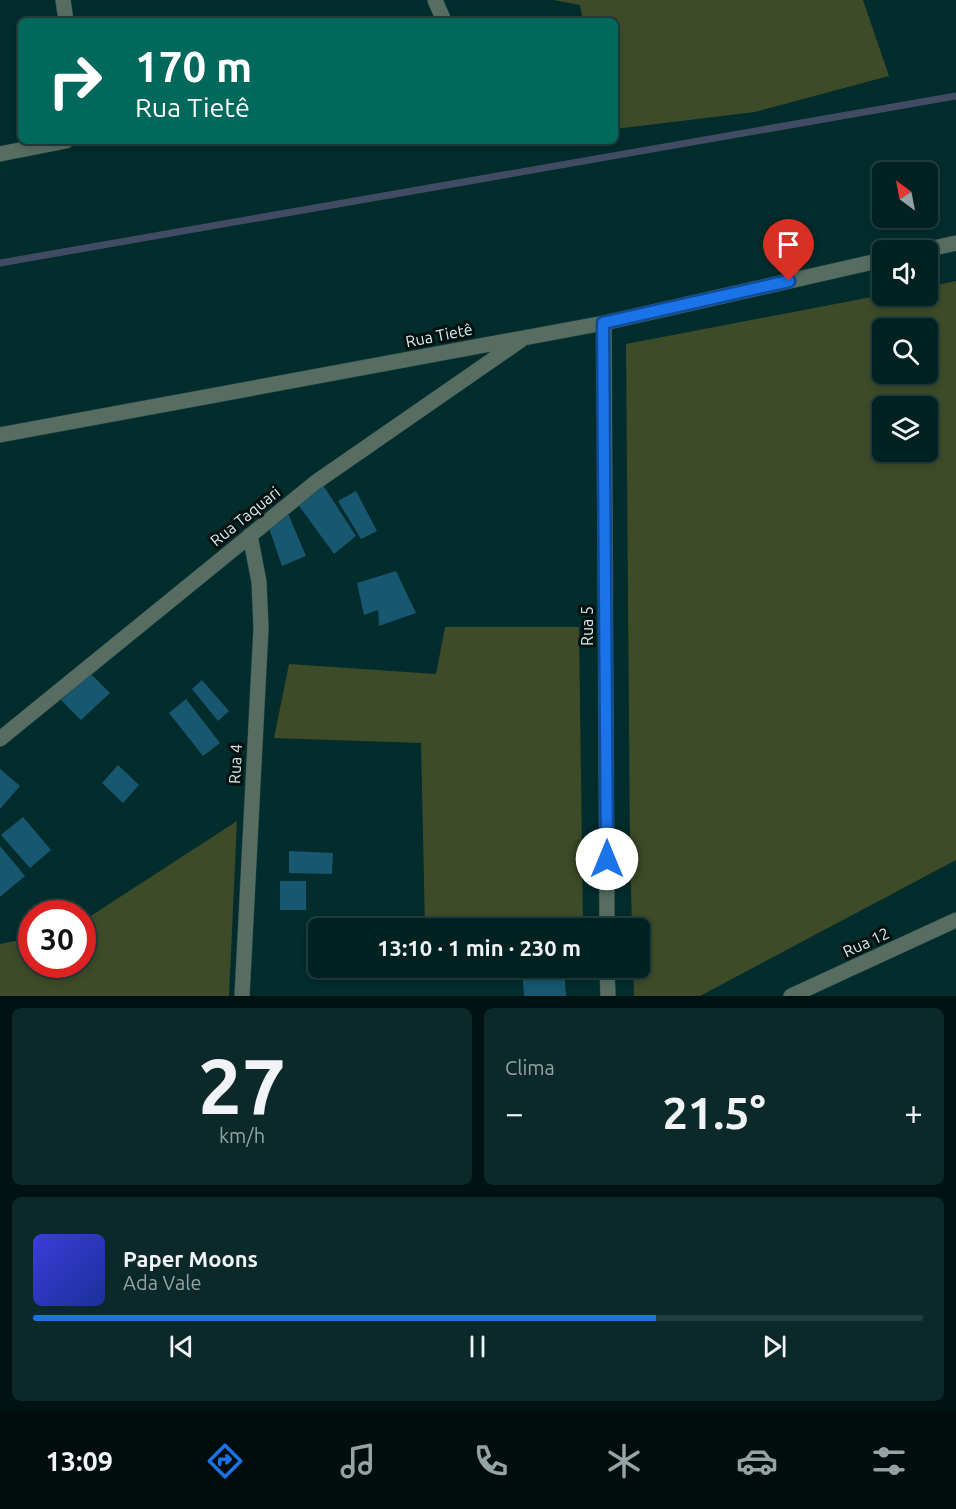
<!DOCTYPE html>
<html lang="pt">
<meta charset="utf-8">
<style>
:root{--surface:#022121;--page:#0c292a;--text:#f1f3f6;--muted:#96a3a5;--line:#233e3f;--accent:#1a73e8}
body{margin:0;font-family:Ubuntu,sans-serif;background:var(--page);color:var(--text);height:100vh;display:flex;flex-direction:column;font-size:22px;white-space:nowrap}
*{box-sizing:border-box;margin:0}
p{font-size:20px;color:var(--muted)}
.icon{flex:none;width:33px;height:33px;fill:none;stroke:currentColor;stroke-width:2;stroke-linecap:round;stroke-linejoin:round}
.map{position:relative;height:996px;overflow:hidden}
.panel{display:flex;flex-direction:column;gap:12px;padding:12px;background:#011212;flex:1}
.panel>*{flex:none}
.banner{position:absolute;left:18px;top:18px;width:600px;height:126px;border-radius:9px;box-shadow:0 3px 9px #0003,0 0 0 2px var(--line);background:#00695c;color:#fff;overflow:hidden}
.needle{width:39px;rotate:328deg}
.tools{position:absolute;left:872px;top:162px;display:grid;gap:12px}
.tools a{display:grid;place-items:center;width:66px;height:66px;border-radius:9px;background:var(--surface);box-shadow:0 3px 9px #0003,0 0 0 2px var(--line);font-size:30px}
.speed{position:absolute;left:18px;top:900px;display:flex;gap:12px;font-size:30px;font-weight:700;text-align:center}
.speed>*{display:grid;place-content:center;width:78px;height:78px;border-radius:50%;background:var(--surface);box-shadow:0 3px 9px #0003,0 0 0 2px var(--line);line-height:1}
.speed .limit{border:9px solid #d22;background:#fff;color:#111}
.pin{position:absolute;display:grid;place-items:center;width:51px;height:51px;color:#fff;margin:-62px -26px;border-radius:50% 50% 50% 0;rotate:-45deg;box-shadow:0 0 6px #0007}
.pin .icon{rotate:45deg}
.me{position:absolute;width:66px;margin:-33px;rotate:0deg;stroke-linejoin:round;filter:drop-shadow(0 0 4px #0008)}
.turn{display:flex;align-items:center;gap:21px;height:126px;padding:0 18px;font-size:27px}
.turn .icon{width:78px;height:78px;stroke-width:2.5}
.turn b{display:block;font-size:42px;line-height:51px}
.big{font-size:45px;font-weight:700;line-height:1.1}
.panel .card{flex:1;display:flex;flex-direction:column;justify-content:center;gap:9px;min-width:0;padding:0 21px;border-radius:9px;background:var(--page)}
.panel .dial{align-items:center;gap:0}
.dial b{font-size:78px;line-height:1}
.song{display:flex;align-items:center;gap:18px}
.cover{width:72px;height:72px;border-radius:9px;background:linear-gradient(135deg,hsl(240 70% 55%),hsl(230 70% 35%))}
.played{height:6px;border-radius:3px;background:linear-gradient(90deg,var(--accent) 70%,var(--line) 70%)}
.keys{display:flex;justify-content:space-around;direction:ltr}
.heat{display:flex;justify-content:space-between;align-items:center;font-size:33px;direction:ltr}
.panel .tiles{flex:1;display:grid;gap:12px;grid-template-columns:1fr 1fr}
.card:last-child{grid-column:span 2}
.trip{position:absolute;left:308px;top:918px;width:342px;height:60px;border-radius:9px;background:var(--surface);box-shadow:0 3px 9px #0003,0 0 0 2px var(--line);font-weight:700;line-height:60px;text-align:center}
.dock{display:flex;height:96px;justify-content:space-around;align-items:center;background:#010d0d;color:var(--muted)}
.dock .icon{width:42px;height:42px}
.dock .active{color:var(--accent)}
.dock b{font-size:27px;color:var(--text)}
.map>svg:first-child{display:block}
</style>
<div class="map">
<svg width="956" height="996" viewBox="0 0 956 996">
<rect width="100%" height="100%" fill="#032c2c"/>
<path fill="#3d4b28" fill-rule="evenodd" d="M553 0H863L889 76 755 112 615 129V21H583L580 5Z
M956 281V860L700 996H634L633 968H639V928H632L630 851 626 344 882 295 927 296V287ZM882 328H927V374H882ZM882 406H927V452H882Z
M445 627H579L583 928H425L421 743 274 738 289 664 436 674Z
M237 821 229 996H0V944L31 938 32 964H82L83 921Z"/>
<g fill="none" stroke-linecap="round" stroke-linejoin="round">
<path stroke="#414b64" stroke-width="7" d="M0 263 956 96"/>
</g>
<path fill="#185770" d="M323 485 356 536 334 554 297 503Z
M356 491 377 531 361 539 338 501Z
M287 511 306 556 282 566 268 525Z
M396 571 416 613 379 626 378 610 364 615 357 583Z
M89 672 110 693 81 720 61 700Z
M202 680 229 711 218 721 192 689Z
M186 699 220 743 203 756 169 713Z
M118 765 139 785 123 803 102 783Z
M0 769 20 786 0 809Z
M23 817 51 850 30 868 1 835Z
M0 846 25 876 0 897Z
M289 851 333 853 332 874 289 873Z
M280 881H306V910H280Z
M522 968H564L566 996H524Z"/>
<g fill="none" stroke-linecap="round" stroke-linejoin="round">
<g stroke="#214747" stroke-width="16">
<path id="minor" d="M63 0 66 21
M435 0 444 21
M0 154 66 141
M925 250 956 243
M604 323 607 928
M0 435 604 323 882 260
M0 739 316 482 521 340
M607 968 608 996
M242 996 261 628 259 582 250 535
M791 996 956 920"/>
</g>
<use href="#minor" stroke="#576d61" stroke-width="15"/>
</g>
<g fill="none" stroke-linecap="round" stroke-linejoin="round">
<g stroke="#114b97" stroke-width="15">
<path id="route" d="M607 859 603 323 789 281"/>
</g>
<use href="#route" stroke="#1a73e8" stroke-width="10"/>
</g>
<g text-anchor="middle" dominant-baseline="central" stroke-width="6" stroke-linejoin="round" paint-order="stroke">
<g font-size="16" fill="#d8edec" stroke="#031111">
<text transform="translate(439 335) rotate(-11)">Rua Tietê</text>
<text transform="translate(245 516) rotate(-39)">Rua Taquari</text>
<text transform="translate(587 626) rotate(-90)">Rua 5</text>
<text transform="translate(235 764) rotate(-87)">Rua 4</text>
<text transform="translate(866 942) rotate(-25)">Rua 12</text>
</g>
</g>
</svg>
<div class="tools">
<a><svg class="needle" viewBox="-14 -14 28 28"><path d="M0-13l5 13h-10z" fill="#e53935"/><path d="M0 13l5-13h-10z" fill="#96a3a5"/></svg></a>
<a><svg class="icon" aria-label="sound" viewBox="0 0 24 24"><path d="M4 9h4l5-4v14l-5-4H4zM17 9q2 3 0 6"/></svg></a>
<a><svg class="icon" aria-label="search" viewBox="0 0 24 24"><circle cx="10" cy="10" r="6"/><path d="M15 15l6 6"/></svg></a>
<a><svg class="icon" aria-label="layers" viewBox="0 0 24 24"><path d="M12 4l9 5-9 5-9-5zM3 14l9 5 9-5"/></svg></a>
</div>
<div class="speed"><div class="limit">30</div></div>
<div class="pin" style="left:789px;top:281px;background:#d93025"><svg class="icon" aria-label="arrive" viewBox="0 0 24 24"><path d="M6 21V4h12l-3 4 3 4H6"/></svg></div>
<svg class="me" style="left:607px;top:859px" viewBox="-20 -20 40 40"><circle r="19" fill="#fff"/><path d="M0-13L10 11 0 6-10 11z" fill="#1a73e8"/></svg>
<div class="trip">13:10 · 1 min · 230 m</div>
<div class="banner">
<div class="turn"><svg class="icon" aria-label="right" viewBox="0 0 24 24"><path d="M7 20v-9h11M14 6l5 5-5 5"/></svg><div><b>170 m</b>Rua Tietê</div></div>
</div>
</div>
<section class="panel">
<div class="tiles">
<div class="card dial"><b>27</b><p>km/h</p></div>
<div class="card"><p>Clima</p>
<div class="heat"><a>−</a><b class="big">21.5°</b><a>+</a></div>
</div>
<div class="card">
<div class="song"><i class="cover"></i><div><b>Paper Moons</b><p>Ada Vale</p></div></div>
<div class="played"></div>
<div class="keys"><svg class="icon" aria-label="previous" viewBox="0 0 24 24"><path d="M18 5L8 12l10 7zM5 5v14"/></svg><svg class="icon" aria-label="pause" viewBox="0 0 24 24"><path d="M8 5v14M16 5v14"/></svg><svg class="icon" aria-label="next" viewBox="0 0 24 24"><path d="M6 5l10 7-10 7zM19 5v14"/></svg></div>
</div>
</div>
</section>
<nav class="dock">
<b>13:09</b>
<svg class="icon active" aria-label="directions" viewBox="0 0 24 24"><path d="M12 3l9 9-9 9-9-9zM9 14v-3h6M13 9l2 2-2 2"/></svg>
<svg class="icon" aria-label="music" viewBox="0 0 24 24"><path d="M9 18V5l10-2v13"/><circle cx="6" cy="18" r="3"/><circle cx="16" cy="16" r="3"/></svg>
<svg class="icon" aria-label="phone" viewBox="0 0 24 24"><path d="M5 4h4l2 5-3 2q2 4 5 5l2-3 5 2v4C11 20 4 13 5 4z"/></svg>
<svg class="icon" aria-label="climate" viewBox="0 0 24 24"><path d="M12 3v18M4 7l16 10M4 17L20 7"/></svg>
<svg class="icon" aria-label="car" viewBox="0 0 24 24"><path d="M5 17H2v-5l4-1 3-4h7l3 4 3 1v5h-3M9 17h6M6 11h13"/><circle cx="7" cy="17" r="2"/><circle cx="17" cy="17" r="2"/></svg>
<svg class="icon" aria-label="filters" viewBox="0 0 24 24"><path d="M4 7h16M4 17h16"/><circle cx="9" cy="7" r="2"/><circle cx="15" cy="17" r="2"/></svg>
</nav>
